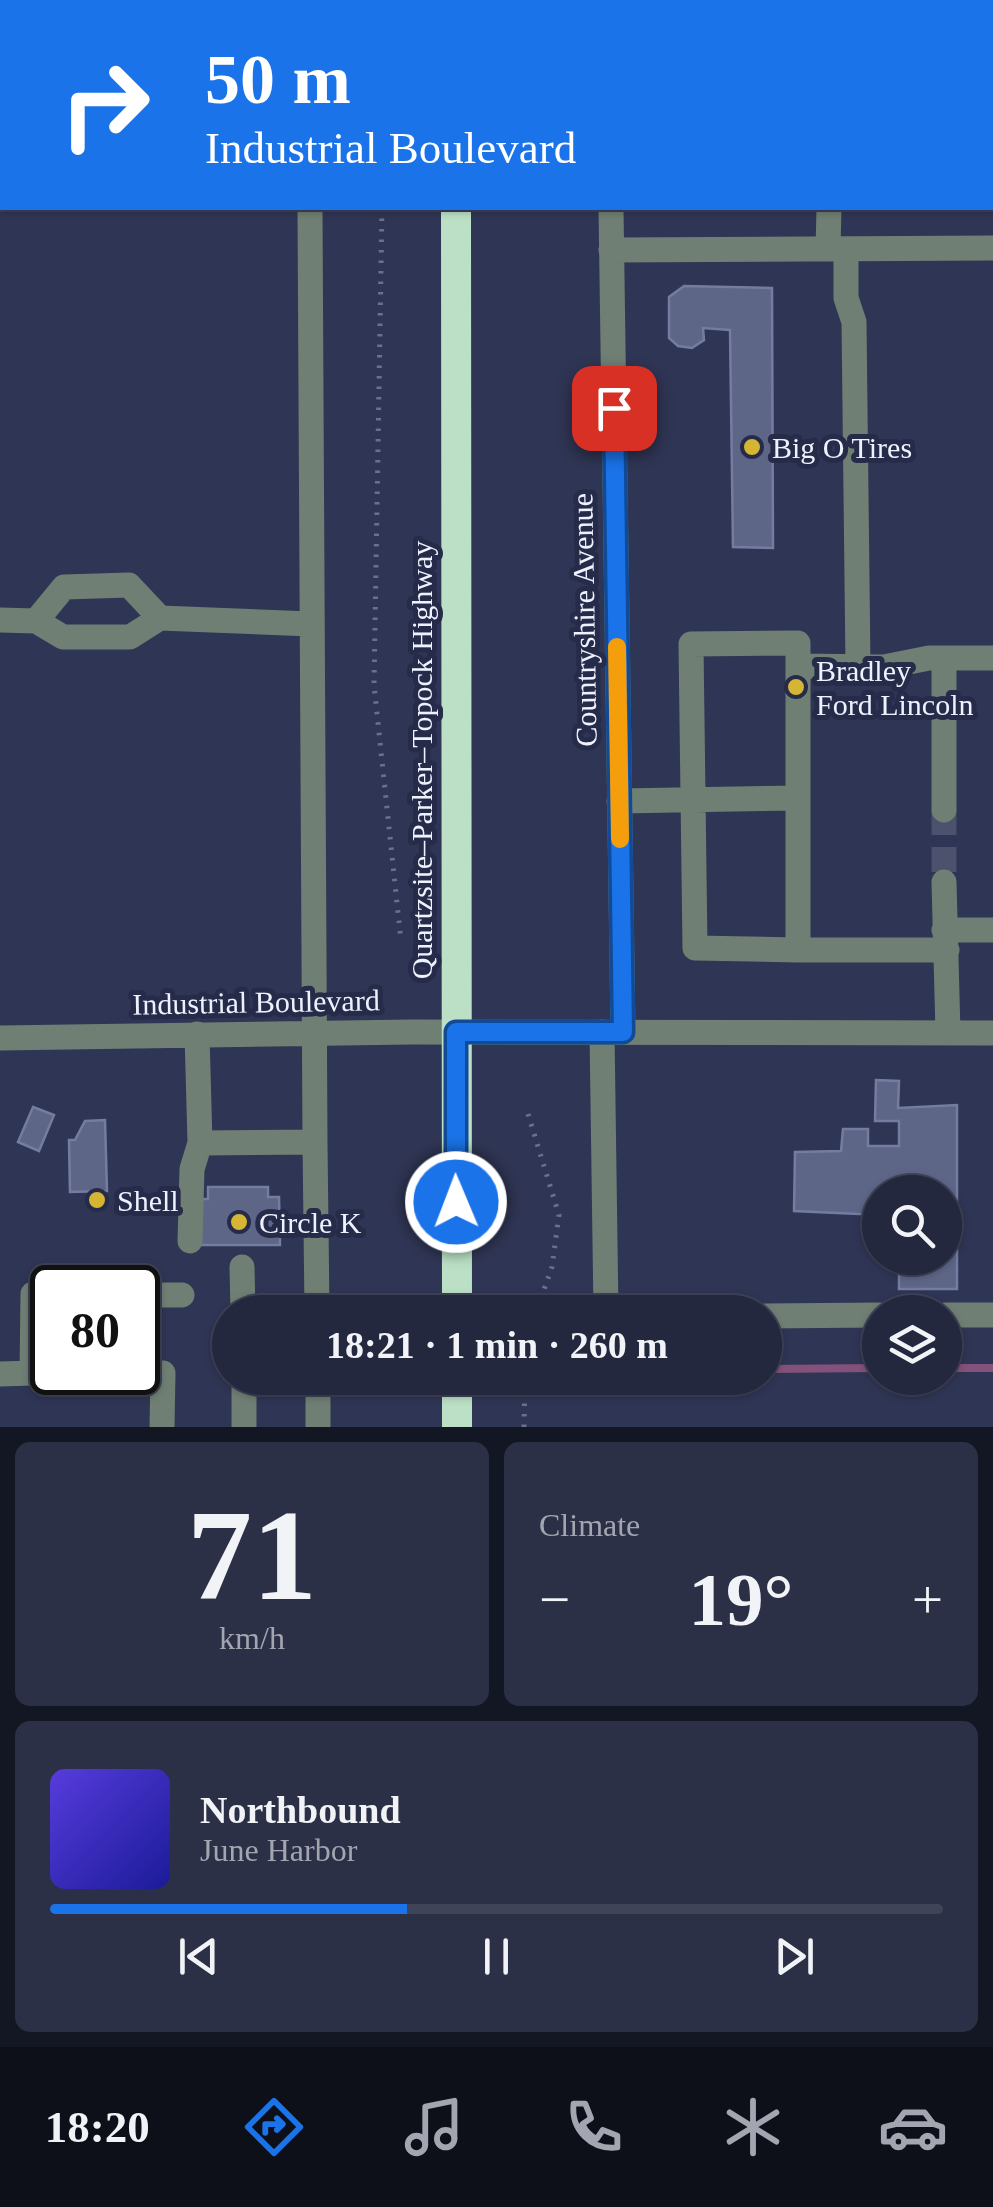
<!DOCTYPE html>
<meta charset="utf-8">
<style>
:root{--surface:#23283f;--page:#2b3046;--text:#f1f3f6;--muted:#a3a6b0;--line:#404459;--accent:#1a73e8}
body{margin:0;font-family:Georgia,serif;background:var(--page);color:var(--text);height:100vh;display:flex;flex-direction:column;font-size:38px;white-space:nowrap}
*{box-sizing:border-box;margin:0}
p{font-size:32px;color:var(--muted)}
.icon{flex:none;width:55px;height:55px;fill:none;stroke:currentColor;stroke-width:2;stroke-linecap:round;stroke-linejoin:round}
.map{position:relative;height:1427px;overflow:hidden}
.details{display:flex;flex-direction:column;gap:15px;padding:15px;background:#131623;flex:1}
.details>*{flex:none}
.guide{position:absolute;left:0px;top:0px;width:995px;height:210px;box-shadow:0 2px 8px #0004,0 0 0 2px var(--line);background:#1a73e8;color:#fff;overflow:hidden}
.buttons{position:absolute;left:862px;top:1175px;display:grid;gap:20px}
.buttons a{display:grid;place-items:center;width:100px;height:100px;border-radius:50%;background:var(--surface);box-shadow:0 2px 8px #0004,0 0 0 2px var(--line);font-size:50px}
.speed{position:absolute;left:30px;top:1265px;display:flex;gap:20px;font-size:50px;font-weight:700;text-align:center}
.speed>*{display:grid;place-content:center;width:130px;height:130px;border-radius:50%;background:var(--surface);box-shadow:0 2px 8px #0004,0 0 0 2px var(--line);line-height:1}
.speed .limit{border:5px solid #111;border-radius:15px;background:#fff;color:#111}
.pin{position:absolute;display:grid;place-items:center;width:85px;height:85px;color:#fff;margin:-42px;border-radius:20px;box-shadow:0 5px 15px #0006}
.me{position:absolute;width:110px;margin:-55px;rotate:359deg;stroke-linejoin:round;filter:drop-shadow(0 0 8px #0008)}
.turn{display:flex;align-items:center;gap:35px;height:210px;padding:0 40px;font-size:45px}
.turn .icon{width:130px;height:130px;stroke-width:2.5}
.turn b{display:block;font-size:70px;line-height:85px}
.big{font-size:75px;font-weight:600;line-height:1.1}
.details .tile{flex:1;display:flex;flex-direction:column;justify-content:center;gap:15px;min-width:0;padding:0 35px;border-radius:15px;background:var(--page)}
.details .dial{align-items:center;gap:0}
.dial b{font-size:130px;line-height:1}
.song{display:flex;align-items:center;gap:30px}
.cover{width:120px;height:120px;border-radius:15px;background:linear-gradient(135deg,hsl(250 70% 55%),hsl(240 70% 35%))}
.played{height:10px;border-radius:5px;background:linear-gradient(90deg,var(--accent) 40%,var(--line) 40%)}
.keys{display:flex;justify-content:space-around;direction:ltr}
.heat{display:flex;justify-content:space-between;align-items:center;font-size:55px;direction:ltr}
.details .tiles{flex:1;display:grid;gap:15px;grid-template-columns:1fr 1fr}
.tile:last-child{grid-column:span 2}
.trip{position:absolute;left:212px;top:1295px;width:570px;height:100px;border-radius:50px;background:var(--surface);box-shadow:0 2px 8px #0004,0 0 0 2px var(--line);font-weight:600;line-height:100px;text-align:center}
.tab-bar{display:flex;height:160px;justify-content:space-around;align-items:center;background:#0e1019;color:var(--muted)}
.tab-bar .icon{width:70px;height:70px}
.tab-bar .current{color:var(--accent)}
.tab-bar b{font-size:45px;color:var(--text)}
.map>svg:first-child{display:block}
</style>
<div class="map">
<svg width="993" height="1427" viewBox="0 0 993 1427">
<rect width="100%" height="100%" fill="#2f3554"/>
<g fill="none" stroke-linecap="round" stroke-linejoin="round">
<path stroke="#84517b" stroke-width="8" d="M945 1368H993
M765 1369 880 1368"/>
</g>
<path fill="#5d6687" stroke="#747da0" stroke-width="2.5" d="M684 286 772 288 773 548 733 547 730 330 703 328 704 340 692 348 678 346 669 338V297Z
M876 1080 899 1081 898 1108 957 1105V1289H899V1258H945V1192H880V1215L794 1211 795 1152 841 1151 843 1129H868V1146H899V1121H875Z
M33 1107 54 1115 39 1151 18 1142Z
M105 1120 107 1191 70 1192 69 1140H75L85 1121Z
M208 1187H268V1197H279L280 1245H199V1199H208Z"/>
<g fill="none" stroke-linecap="round" stroke-linejoin="round">
<path stroke="#4c516e" stroke-width="25" stroke-dasharray="25 12" stroke-linecap="butt" d="M944 810V882"/>
<path stroke="#6b718a" stroke-width="5" stroke-dasharray="2.5 8" stroke-linecap="butt" d="M386 2V0
M382 208 374 685 401 941
M528 1114 559 1215 552 1267 536 1312
M524 1427 525 1378"/>
<path stroke="#6f7f73" stroke-width="25" d="M303 0V2
M613 2V0
M692 2V0
M843 2 845 0
M611 208 623 1032
M828 249 829 208
M846 249V298L854 322 858 666
M611 250 993 248
M0 620 36 621 63 637H130L160 618 311 624
M36 621 64 587 129 585 160 618
M944 658V810
M798 666V643L691 644 695 948 798 950
M619 801 798 798
M944 882 948 1033
M944 930H993
M947 950H798V666L884 667 929 658H993
M602 1032 606 1312
M197 1034 200 1143 315 1142 310 208
M0 1038 411 1032 993 1033
M315 1142 317 1312
M190 1241 192 1169 200 1143
M242 1267 243 1312
M52 1294H33L32 1373H163L162 1427
M138 1295H182
M945 1315H993
M765 1316 880 1315
M0 1374 32 1373
M244 1378V1427
M318 1378V1427"/>
<path stroke="#bbe0c5" stroke-width="30" d="M455 0V2
M456 208 457 1312
M457 1378V1427"/>
</g>
<g fill="none" stroke-linecap="round" stroke-linejoin="round">
<g stroke="#114b97" stroke-width="25">
<path id="route" d="M456 1202V1032H623L614 408"/>
</g>
<use href="#route" stroke="#1a73e8" stroke-width="18"/>
<path stroke="#f59e0b" stroke-width="18" d="M617 647 620 839"/>
</g>
<g fill="#d6b534" stroke="#252b49" stroke-width="4">
<circle cx="752" cy="447" r="10"/>
<circle cx="796" cy="687" r="10"/>
<circle cx="97" cy="1200" r="10"/>
<circle cx="239" cy="1222" r="10"/>
</g>
<g text-anchor="middle" dominant-baseline="central" stroke-width="10" stroke-linejoin="round" paint-order="stroke">
<g font-size="30" fill="#eef2fe" stroke="#252b49" text-anchor="start">
<text x="772" y="447">Big O Tires</text>
<text x="816" y="670">Bradley<tspan x="816" dy="34">Ford Lincoln</tspan></text>
<text x="117" y="1200">Shell</text>
<text x="259" y="1222">Circle K</text>
</g>
<g font-size="30" fill="#eef2fe" stroke="#252b49">
<text transform="translate(584 620) rotate(-91)">Countryshire Avenue</text>
<text transform="translate(421 760) rotate(-90)">Quartzsite–Parker–Topock Highway</text>
<text transform="translate(256 1002) rotate(-1)">Industrial Boulevard</text>
</g>
</g>
</svg>
<div class="buttons">
<a><svg class="icon" aria-label="search" viewBox="0 0 24 24"><circle cx="10" cy="10" r="6"/><path d="M15 15l6 6"/></svg></a>
<a><svg class="icon" aria-label="layers" viewBox="0 0 24 24"><path d="M12 4l9 5-9 5-9-5zM3 14l9 5 9-5"/></svg></a>
</div>
<div class="speed"><div class="limit">80</div></div>
<div class="pin" style="left:614px;top:408px;background:#d93025"><svg class="icon" aria-label="arrive" viewBox="0 0 24 24"><path d="M6 21V4h12l-3 4 3 4H6"/></svg></div>
<svg class="me" style="left:456px;top:1202px" viewBox="-20 -20 40 40"><circle r="17" fill="#1a73e8" stroke="#fff" stroke-width="3"/><path d="M0-11L8 9 0 5-8 9z" fill="#fff"/></svg>
<div class="trip">18:21 · 1 min · 260 m</div>
<div class="guide">
<div class="turn"><svg class="icon" aria-label="right" viewBox="0 0 24 24"><path d="M7 20v-9h11M14 6l5 5-5 5"/></svg><div><b>50 m</b>Industrial Boulevard</div></div>
</div>
</div>
<section class="details">
<div class="tiles">
<div class="tile dial"><b>71</b><p>km/h</p></div>
<div class="tile"><p>Climate</p>
<div class="heat"><a>−</a><b class="big">19°</b><a>+</a></div>
</div>
<div class="tile">
<div class="song"><i class="cover"></i><div><b>Northbound</b><p>June Harbor</p></div></div>
<div class="played"></div>
<div class="keys"><svg class="icon" aria-label="previous" viewBox="0 0 24 24"><path d="M18 5L8 12l10 7zM5 5v14"/></svg><svg class="icon" aria-label="pause" viewBox="0 0 24 24"><path d="M8 5v14M16 5v14"/></svg><svg class="icon" aria-label="next" viewBox="0 0 24 24"><path d="M6 5l10 7-10 7zM19 5v14"/></svg></div>
</div>
</div>
</section>
<nav class="tab-bar">
<b>18:20</b>
<svg class="icon current" aria-label="directions" viewBox="0 0 24 24"><path d="M12 3l9 9-9 9-9-9zM9 14v-3h6M13 9l2 2-2 2"/></svg>
<svg class="icon" aria-label="music" viewBox="0 0 24 24"><path d="M9 18V5l10-2v13"/><circle cx="6" cy="18" r="3"/><circle cx="16" cy="16" r="3"/></svg>
<svg class="icon" aria-label="phone" viewBox="0 0 24 24"><path d="M5 4h4l2 5-3 2q2 4 5 5l2-3 5 2v4C11 20 4 13 5 4z"/></svg>
<svg class="icon" aria-label="climate" viewBox="0 0 24 24"><path d="M12 3v18M4 7l16 10M4 17L20 7"/></svg>
<svg class="icon" aria-label="car" viewBox="0 0 24 24"><path d="M5 17H2v-5l4-1 3-4h7l3 4 3 1v5h-3M9 17h6M6 11h13"/><circle cx="7" cy="17" r="2"/><circle cx="17" cy="17" r="2"/></svg>
</nav>
